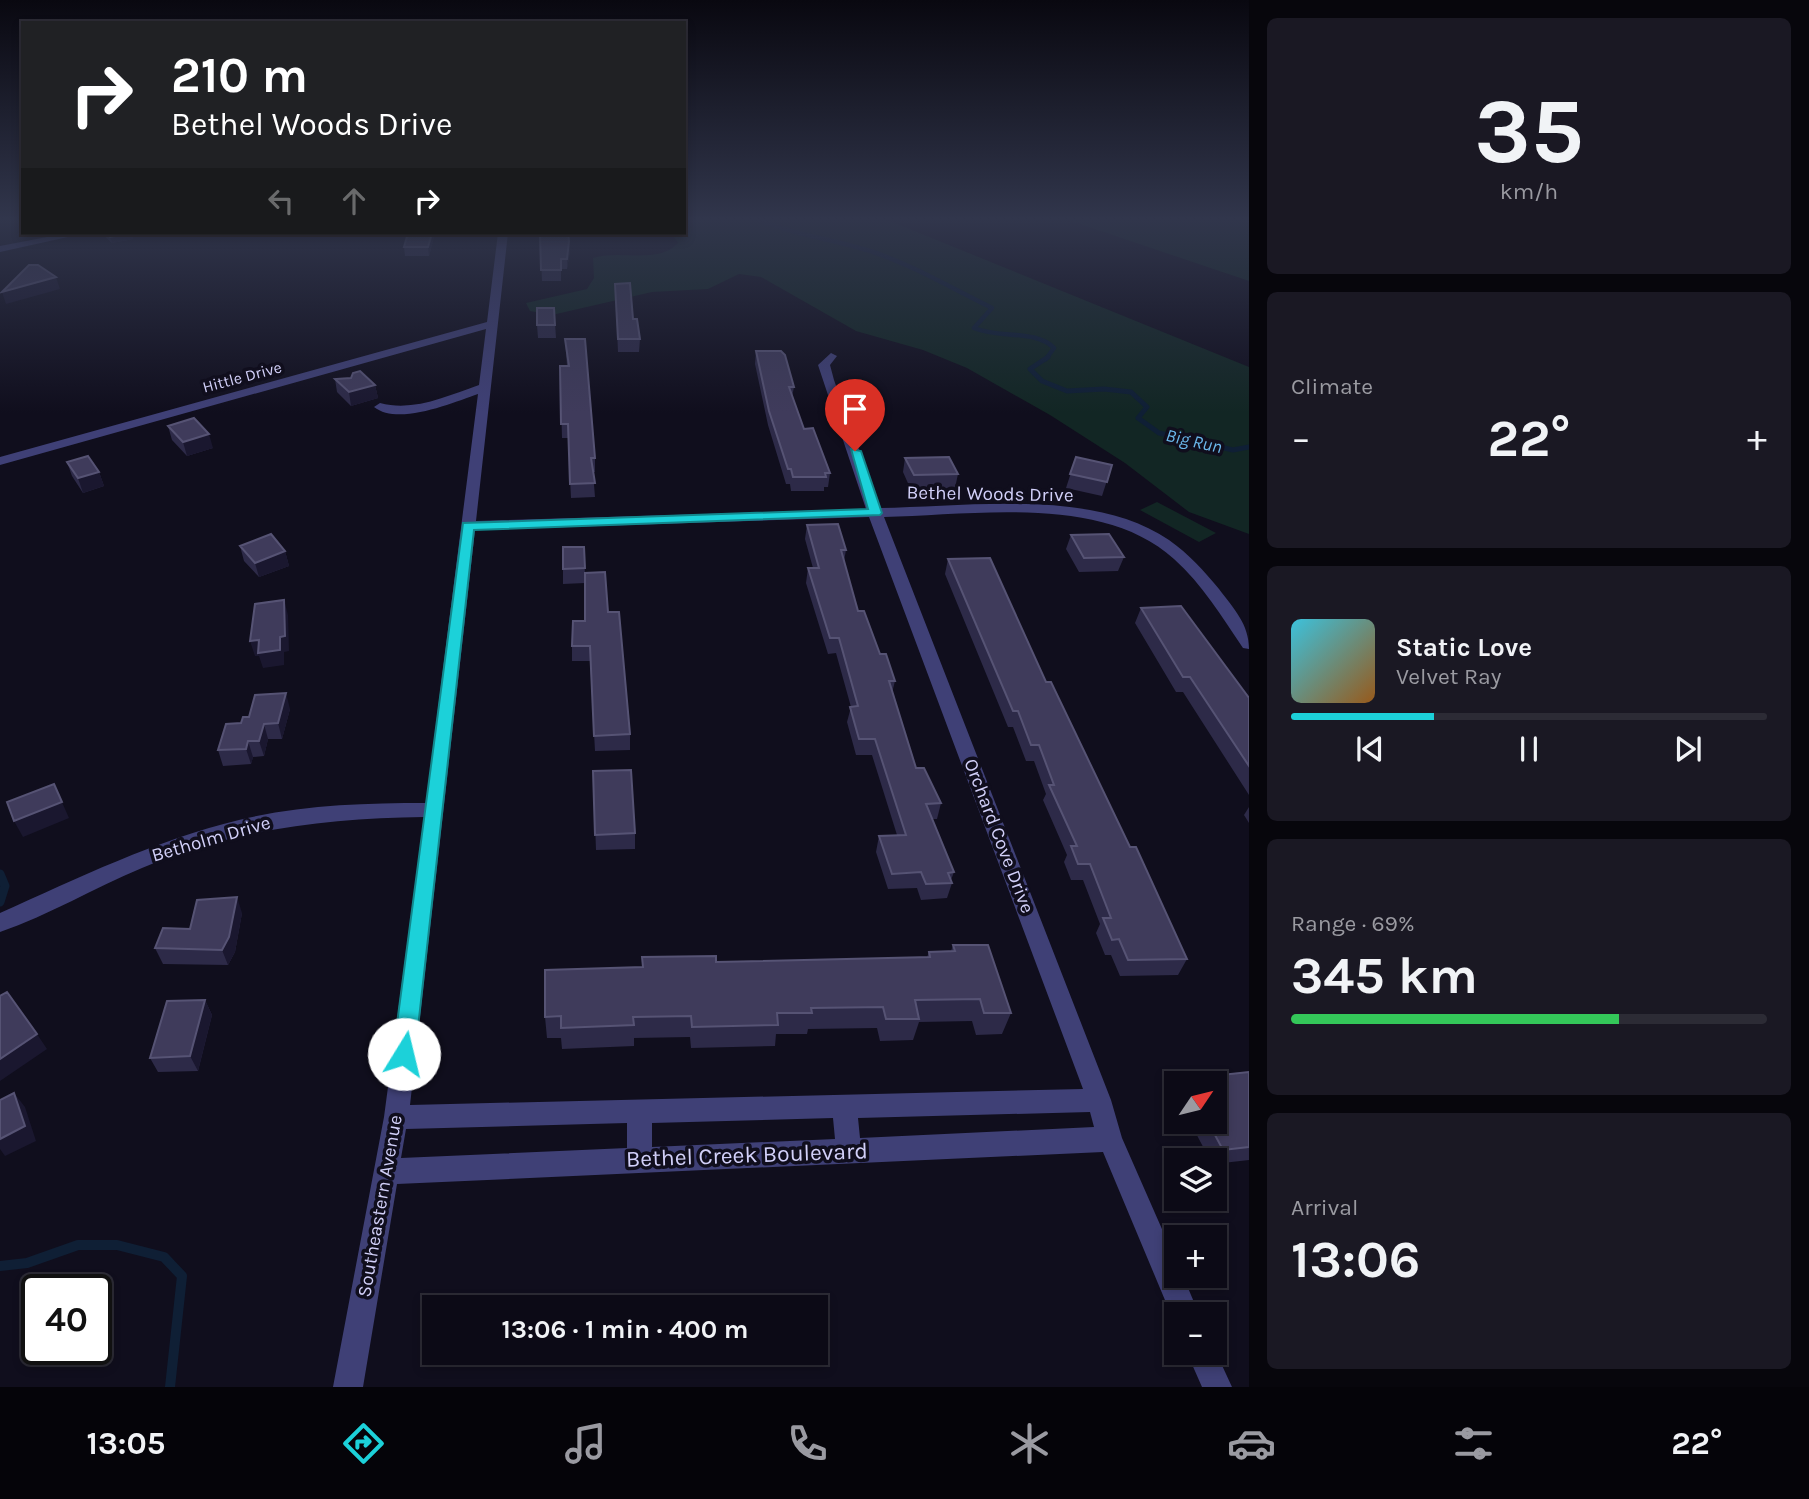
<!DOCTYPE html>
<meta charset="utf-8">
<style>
:root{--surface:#0c0a16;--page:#1a1823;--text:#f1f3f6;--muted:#9a9aa1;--line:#2c2b35;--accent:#1cd1d9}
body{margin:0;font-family:Karla,sans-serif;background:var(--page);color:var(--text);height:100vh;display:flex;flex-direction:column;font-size:26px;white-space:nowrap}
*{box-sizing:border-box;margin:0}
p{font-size:23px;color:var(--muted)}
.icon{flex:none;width:38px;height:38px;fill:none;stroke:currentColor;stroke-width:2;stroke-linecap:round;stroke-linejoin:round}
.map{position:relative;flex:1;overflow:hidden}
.side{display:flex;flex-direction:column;gap:18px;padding:18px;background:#07060c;width:560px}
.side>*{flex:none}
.banner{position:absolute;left:21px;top:21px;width:665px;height:214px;border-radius:0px;box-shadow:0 4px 10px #0003,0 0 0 2px var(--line);background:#202124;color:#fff;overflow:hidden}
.needle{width:46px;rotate:55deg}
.controls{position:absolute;left:1164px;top:1071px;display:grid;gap:14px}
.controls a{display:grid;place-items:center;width:63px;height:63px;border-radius:0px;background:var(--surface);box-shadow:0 4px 10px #0003,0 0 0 2px var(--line);font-size:35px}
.speed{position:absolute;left:21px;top:1274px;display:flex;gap:14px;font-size:35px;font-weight:700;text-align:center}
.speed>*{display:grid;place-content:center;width:91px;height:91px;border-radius:50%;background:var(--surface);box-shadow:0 4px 10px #0003,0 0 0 2px var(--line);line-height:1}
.speed .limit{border:4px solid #111;border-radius:10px;background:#fff;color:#111}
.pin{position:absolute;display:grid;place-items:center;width:60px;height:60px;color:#fff;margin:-72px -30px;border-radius:50% 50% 50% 0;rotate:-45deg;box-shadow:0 0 7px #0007}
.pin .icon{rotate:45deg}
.me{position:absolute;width:77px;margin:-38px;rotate:9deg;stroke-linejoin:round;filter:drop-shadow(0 0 5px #0008)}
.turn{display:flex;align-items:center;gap:24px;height:147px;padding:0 35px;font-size:32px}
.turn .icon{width:91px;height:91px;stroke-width:2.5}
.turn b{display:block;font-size:49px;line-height:60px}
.lanes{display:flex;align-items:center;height:66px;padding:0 35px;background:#0003;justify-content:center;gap:35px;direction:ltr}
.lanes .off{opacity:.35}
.big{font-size:52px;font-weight:700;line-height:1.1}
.side .card{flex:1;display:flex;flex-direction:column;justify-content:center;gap:10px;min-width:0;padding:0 24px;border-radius:10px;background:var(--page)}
.side .dial{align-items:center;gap:0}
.dial b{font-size:91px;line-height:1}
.song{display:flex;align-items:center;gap:21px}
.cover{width:84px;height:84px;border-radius:10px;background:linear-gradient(135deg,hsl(190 70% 55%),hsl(30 70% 35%))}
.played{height:7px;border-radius:4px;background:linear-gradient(90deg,var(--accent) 30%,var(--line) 30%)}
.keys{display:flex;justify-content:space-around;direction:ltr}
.heat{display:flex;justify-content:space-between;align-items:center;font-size:38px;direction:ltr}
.charge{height:10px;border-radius:5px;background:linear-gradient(90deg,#34c759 69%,var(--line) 0)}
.trip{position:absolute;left:422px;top:1295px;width:406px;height:70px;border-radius:0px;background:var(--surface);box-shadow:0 4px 10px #0003,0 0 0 2px var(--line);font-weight:700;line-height:70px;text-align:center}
.menu{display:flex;height:112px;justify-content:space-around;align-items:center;background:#050409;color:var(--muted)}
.menu .icon{width:49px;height:49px}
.menu .active{color:var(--accent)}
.menu b{font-size:32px;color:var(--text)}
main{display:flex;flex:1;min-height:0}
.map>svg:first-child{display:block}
</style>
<main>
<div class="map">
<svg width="1249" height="1387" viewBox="0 0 1249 1387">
<rect width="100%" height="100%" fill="#100e1d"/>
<path fill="#122624" d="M684 219H885L1249 367V534L1189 512 1125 463 1050 415 967 368 923 350 856 331 761 277 739 274 708 289 652 292 552 315 530 311 526 303 587 289 594 278 593 258C620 249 658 265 678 243L671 233H684Z
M1065 219H1249V281Z
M1157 502 1216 533 1199 542 1140 510Z"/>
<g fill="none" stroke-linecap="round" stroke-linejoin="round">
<path stroke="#0f1f35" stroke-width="4.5" d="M758 219C795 236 835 239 873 252 915 266 953 289 992 308L974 328C999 339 1035 329 1054 348L1046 359"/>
<path stroke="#0f1f35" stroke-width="5" d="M1048 357 1030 369 1042 381 1067 391 1104 389 1131 392 1147 407 1138 418 1159 433 1233 450 1249 447"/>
<path stroke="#0f1f35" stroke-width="9" d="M0 874 5 886 0 902"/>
<path stroke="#0f1f35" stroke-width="10" d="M0 1266 27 1263 78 1245H117L164 1257 182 1276 170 1387"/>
<path fill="#3f4076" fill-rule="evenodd" d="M68 233H86L0 252V246Z
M498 233H508L476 521 866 509 818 365 831 353 837 356 830 365 834 380 880 508C968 507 1093 488 1169 540 1189 554 1204 571 1219 589 1234 609 1249 624 1249 649L1243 648C1222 617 1202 584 1174 559 1103 494 973 515 884 517L1111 1100 1122 1138 1176 1261V1276H1183L1199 1314H1176L1175 1324 1103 1152 397 1184 363 1387H333L384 1117 424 817C325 818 233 830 142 868 94 888 49 915 0 932V913C78 878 156 840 239 820 300 805 363 803 426 803L478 394C452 403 398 426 374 407L380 403C414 412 447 396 479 385L486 329 0 465V457L487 322ZM869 517 1083 1089 410 1105 475 530ZM1090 1112 1094 1127 860 1138 858 1118ZM833 1118 835 1139 652 1147V1123ZM627 1123V1148L401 1158 406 1129Z
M1214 1348 1232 1387H1202L1187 1353H1214Z"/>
</g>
<path fill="#2d2a48" d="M101 233H131L133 239 112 243Z
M435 233 429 256H405L404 247Z
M540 233 570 251 567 269H561V281H542Z
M615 284 633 319 640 339 639 352H618Z
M554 308 556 338H538L537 325Z
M565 339 595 458V472H593L595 497 571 498 568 438H562L560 366H567Z
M756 351 794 387 792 397 804 429 830 473 828 487H824V491H791L790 484H786L768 425 755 364Z
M335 379 375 385 378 398 351 406 337 392Z
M168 426 213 448 187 456 172 440Z
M1076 457 1112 465 1102 496 1066 488Z
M905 458 958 474 955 488 911 490 903 472Z
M67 462 99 472 104 486 83 493 72 476Z
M807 525 846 550 844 561 858 611 895 681 892 693 916 768 941 803 937 819H932L954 872 951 880 952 883 947 898 921 900 917 888 888 889 876 852 879 836 897 835 872 755H856L847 722 851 707 836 653 828 654 806 583 808 568H813L805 539Z
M1071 535 1124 557 1118 571 1079 572 1066 549Z
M240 546 285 551 289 566 259 577 244 561Z
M584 547 585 577 608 612 630 734V750L595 751 590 661H572V646L585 621V583L563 584V569Z
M948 559 1046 682 1187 959 1178 975 1120 976 1111 955H1105L1096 933 1100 924 1083 880H1071L1064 862 1067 855 1043 800 1046 794 1034 761H1026L1013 727H1008L945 574Z
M1141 608 1249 698V795L1183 692H1176L1135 623Z
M290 709 282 739H268L264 756 253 757 251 764 223 766 218 750 241 723 249 717Z
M593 771 635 833V849L596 850Z
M1249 807V823L1244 815Z
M242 913 235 952 228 965 163 964 155 948 190 929Z
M953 945 1011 1013 1002 1034 976 1035 972 1021 919 1022 913 1040 880 1041 877 1028 808 1029 807 1034H776L775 1046 691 1048 690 1037 634 1038V1046L562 1049 561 1038H547L545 1017 642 967 716 962 927 957 929 952 951 951Z
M205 1000 212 1015 198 1071 158 1072 150 1058Z
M1249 1072V1160L1214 1164V1160H1210L1190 1122H1214V1083H1176V1115L1165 1094 1175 1080Z"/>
<path fill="#1a172f" d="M131 233 133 239 112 243 110 237Z
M432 233H435L429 256 428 247Z
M569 241 570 251 567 269V259Z
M56 277 60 289 6 304 2 292Z
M375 385 378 398 351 406 349 392Z
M209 434 213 448 187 456 183 442Z
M99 472 104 486 83 493 78 478Z
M285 551 289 566 259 577 255 563Z
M284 600 288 615 289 651 284 652V665L263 668 259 656H255L250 641 280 637Z
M286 693 290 709 282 739 278 723Z
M264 724 268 739 264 756 259 741Z
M248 741 253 757 251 764 246 749Z
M54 784 69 818 23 837 14 821Z
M237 897 242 913 235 952 228 965 222 950Z
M205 1000 212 1015 198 1071 190 1056Z
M37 1034 47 1049 0 1081V1059Z
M14 1093 25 1107 36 1141 5 1156 0 1149V1139Z"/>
<path fill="#3f3b5b" stroke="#565374" stroke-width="2" d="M105 233H131L110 237Z
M408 233H432L428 247H404Z
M540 233H568L569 241 567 259H561V270H541Z
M29 265H38L56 277 2 292Z
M630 283 633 319H637L640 339H618L615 284Z
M537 308H554L555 325H537Z
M565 339H585L595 458H591L595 483 570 484 568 424H561L560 366H569Z
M756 351H781L785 355 794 387H789L804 429 813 428 830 473H825L826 477H793L791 469H788L769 411Z
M360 371 375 385 349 392 335 379 351 378 353 373Z
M194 418 209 434 183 442 168 426Z
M88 456 99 472 78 478 67 462Z
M949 457 958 474 914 475 905 458Z
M1076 457 1112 465 1107 482 1070 474Z
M838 524 846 550H841L858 611H864L880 654H886L895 681H889L916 768H924L941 803 926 804 954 872 948 873 952 883 926 884 921 872 892 874 879 836 906 835 875 739H859L850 707 858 706 839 638H830L808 568H819L807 525Z
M271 534 285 551 255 563 240 546Z
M1109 534 1124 557 1084 558 1071 535Z
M563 547H584L585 568 563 569Z
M990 558 1046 682H1051L1130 847H1136L1187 959 1128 960 1119 939 1112 940 1103 918H1111L1090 864H1078L1071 846H1077L1049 785H1054L1039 745H1031L1018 711H1013L948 559Z
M605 572 608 612H619L630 734 594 736 590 646H572L573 621H585V573Z
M284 600 285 636 280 637V650L258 653 259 640 250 641 255 604Z
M1181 606 1249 698V766L1190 677H1183L1141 608Z
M286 693 278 723 264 724 259 741H248L246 749 218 750 226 724 241 723 243 717H249L255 695Z
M631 770 635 833 595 835 593 771Z
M54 784 62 802 14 821 7 802Z
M237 897 229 937 222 950 155 948 163 928 190 929 197 900Z
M953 945H988L1011 1013H984L980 999 915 1000 919 1019H886L883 1007 811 1008 812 1013H777L778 1025 692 1027 691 1016 633 1017 634 1025 561 1028V1016L545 1017V970L643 967 642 957 716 956V962L930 957 929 952 955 951Z
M7 992 37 1034 0 1059V996Z
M205 1000 190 1056 150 1058 167 1001Z
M1249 1072V1147L1223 1150 1208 1122H1214V1083H1177L1175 1080Z
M14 1093 25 1126 0 1139V1100Z"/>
<linearGradient id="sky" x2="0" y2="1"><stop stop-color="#090810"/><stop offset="0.53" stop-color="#31364c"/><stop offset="1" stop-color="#31364c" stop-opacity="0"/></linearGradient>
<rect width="1249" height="413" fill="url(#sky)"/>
<path fill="#1cd1d9" stroke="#12888d" stroke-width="2" d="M851 449 861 451 882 513 880 515 474 530 415 1054 412 1060 404 1063 397 1060 393 1054 463 523 868 509Z"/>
<g text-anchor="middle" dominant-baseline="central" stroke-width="7" stroke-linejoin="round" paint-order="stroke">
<g font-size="16" fill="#d2d0f9" stroke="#100e1d">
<text transform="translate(242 377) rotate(-15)">Hittle Drive</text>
</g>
<g font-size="18" font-style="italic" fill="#6bb8ec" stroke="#100e1d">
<text transform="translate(1194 441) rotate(13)">Big Run</text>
</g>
<g font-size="19" fill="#d2d0f9" stroke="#100e1d">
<text transform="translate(990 494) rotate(1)">Bethel Woods Drive</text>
<text transform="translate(999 836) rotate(69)">Orchard Cove Drive</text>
<text transform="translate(211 839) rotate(-16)">Betholm Drive</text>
<text transform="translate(380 1206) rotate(-80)">Southeastern Avenue</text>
</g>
<g font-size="23" fill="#d2d0f9" stroke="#100e1d">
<text transform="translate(747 1155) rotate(-2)">Bethel Creek Boulevard</text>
</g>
</g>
</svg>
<div class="controls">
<a><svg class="needle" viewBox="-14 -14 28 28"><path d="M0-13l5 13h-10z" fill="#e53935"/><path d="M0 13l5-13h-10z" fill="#9a9aa1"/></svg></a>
<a><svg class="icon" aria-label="layers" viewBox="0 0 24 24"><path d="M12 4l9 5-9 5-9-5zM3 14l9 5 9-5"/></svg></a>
<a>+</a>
<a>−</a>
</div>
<div class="speed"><div class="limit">40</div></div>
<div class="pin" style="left:855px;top:451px;background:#d93025"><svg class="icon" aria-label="arrive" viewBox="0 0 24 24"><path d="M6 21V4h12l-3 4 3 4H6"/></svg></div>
<svg class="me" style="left:404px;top:1054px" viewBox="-20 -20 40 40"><circle r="19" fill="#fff"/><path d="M0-13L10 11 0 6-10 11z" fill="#1cd1d9"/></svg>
<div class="trip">13:06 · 1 min · 400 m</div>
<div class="banner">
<div class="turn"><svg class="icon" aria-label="right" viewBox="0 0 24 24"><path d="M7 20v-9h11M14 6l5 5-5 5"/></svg><div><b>210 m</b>Bethel Woods Drive</div></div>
<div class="lanes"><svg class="icon off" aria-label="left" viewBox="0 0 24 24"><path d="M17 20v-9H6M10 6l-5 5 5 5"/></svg><svg class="icon off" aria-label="ahead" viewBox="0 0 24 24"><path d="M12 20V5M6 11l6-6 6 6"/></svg><svg class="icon" aria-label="right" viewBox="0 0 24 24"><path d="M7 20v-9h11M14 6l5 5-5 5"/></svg></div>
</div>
</div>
<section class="side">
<div class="card dial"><b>35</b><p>km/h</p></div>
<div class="card"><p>Climate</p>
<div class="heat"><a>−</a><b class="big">22°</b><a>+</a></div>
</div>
<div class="card">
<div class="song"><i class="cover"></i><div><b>Static Love</b><p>Velvet Ray</p></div></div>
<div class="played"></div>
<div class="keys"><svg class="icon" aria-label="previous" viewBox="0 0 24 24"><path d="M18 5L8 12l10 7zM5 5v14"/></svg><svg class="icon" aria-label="pause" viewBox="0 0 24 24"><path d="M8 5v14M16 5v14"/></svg><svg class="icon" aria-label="next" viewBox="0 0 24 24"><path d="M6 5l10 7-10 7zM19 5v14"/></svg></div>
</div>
<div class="card"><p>Range · 69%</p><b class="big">345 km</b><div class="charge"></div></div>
<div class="card"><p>Arrival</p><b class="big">13:06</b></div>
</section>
</main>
<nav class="menu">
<b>13:05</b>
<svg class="icon active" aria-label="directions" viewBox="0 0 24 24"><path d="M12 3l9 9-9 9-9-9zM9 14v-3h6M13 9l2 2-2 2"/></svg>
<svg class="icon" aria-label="music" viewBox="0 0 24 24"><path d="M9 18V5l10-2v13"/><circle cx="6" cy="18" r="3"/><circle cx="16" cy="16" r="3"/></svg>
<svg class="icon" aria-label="phone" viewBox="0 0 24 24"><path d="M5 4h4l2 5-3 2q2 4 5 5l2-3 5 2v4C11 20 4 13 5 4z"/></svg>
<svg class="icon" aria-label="climate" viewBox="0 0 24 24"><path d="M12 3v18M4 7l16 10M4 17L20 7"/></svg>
<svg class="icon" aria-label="car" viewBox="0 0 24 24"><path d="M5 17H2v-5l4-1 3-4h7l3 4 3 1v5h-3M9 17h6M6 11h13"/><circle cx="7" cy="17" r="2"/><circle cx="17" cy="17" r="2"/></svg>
<svg class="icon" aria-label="filters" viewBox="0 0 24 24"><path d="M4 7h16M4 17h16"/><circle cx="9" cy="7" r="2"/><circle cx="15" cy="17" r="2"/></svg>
<b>22°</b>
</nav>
